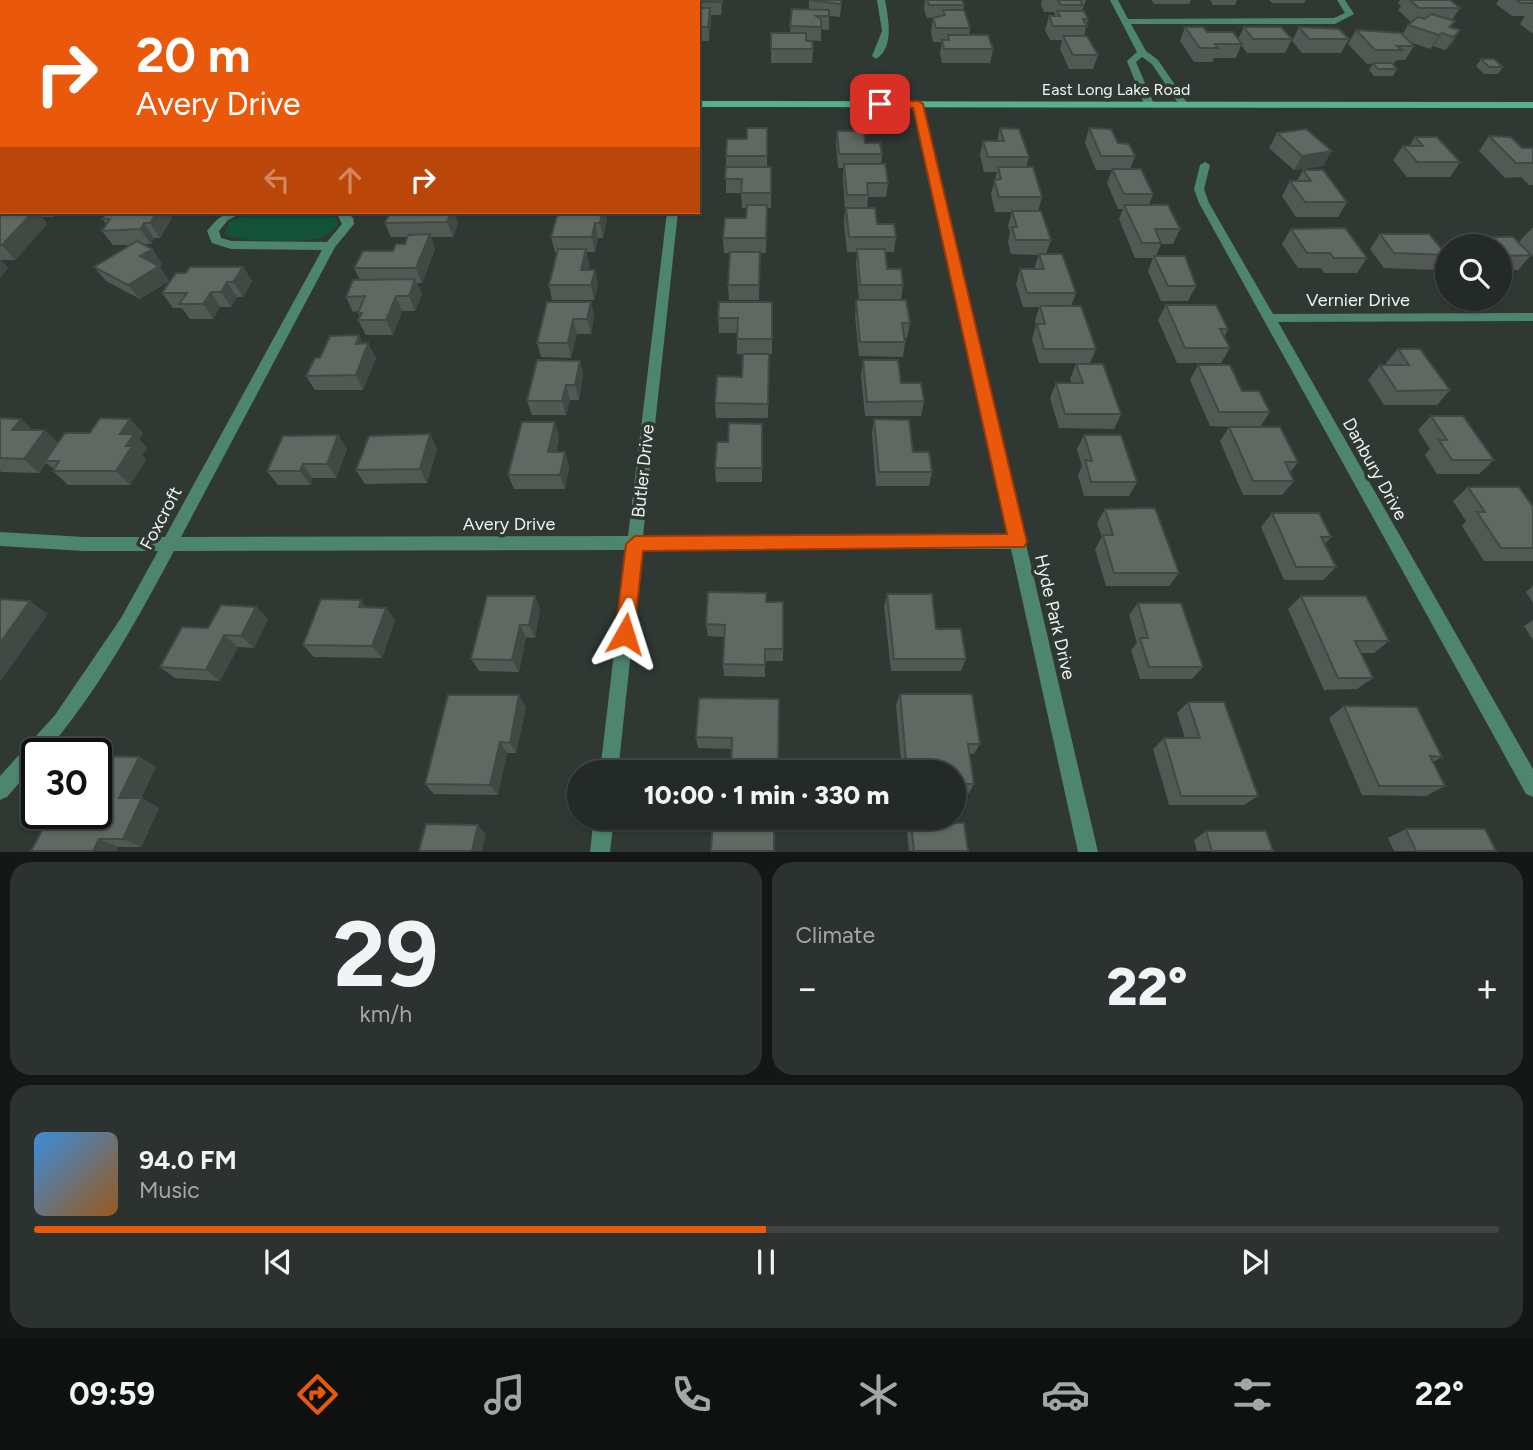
<!DOCTYPE html>
<meta charset="utf-8">
<style>
:root{--surface:#242a27;--page:#2c322f;--text:#f1f3f6;--muted:#a3a7a7;--line:#414644;--accent:#ea580c}
body{margin:0;font-family:Figtree,sans-serif;background:var(--page);color:var(--text);height:100vh;display:flex;flex-direction:column;font-size:26px;white-space:nowrap}
*{box-sizing:border-box;margin:0}
p{font-size:23px;color:var(--muted)}
.icon{flex:none;width:38px;height:38px;fill:none;stroke:currentColor;stroke-width:2;stroke-linecap:round;stroke-linejoin:round}
.map{position:relative;height:852px;overflow:hidden}
.sheet{display:flex;flex-direction:column;gap:10px;padding:10px;background:#141715;flex:1}
.sheet>*{flex:none}
.banner{position:absolute;left:0px;top:0px;width:700px;height:214px;box-shadow:0 2px 5px #0004,0 0 0 2px var(--line);background:#ea580c;color:#fff;overflow:hidden}
.tools{position:absolute;left:1435px;top:234px;display:grid;gap:14px}
.tools a{display:grid;place-items:center;width:77px;height:77px;border-radius:50%;background:var(--surface);box-shadow:0 2px 5px #0004,0 0 0 2px var(--line);font-size:35px}
.speed{position:absolute;left:21px;top:738px;display:flex;gap:14px;font-size:35px;font-weight:700;text-align:center}
.speed>*{display:grid;place-content:center;width:91px;height:91px;border-radius:50%;background:var(--surface);box-shadow:0 2px 5px #0004,0 0 0 2px var(--line);line-height:1}
.speed .limit{border:4px solid #111;border-radius:10px;background:#fff;color:#111}
.pin{position:absolute;display:grid;place-items:center;width:60px;height:60px;color:#fff;margin:-30px;border-radius:14px;box-shadow:0 4px 10px #0006}
.me{position:absolute;width:77px;margin:-38px;rotate:6deg;stroke-linejoin:round;filter:drop-shadow(0 0 5px #0008)}
.turn{display:flex;align-items:center;gap:24px;height:147px;padding:0 21px;font-size:32px}
.turn .icon{width:91px;height:91px;stroke-width:2.5}
.turn b{display:block;font-size:49px;line-height:60px}
.lanes{display:flex;align-items:center;height:66px;padding:0 21px;background:#0003;justify-content:center;gap:35px;direction:ltr}
.lanes .off{opacity:.35}
.big{font-size:52px;font-weight:800;line-height:1.1}
.sheet .widget{flex:1;display:flex;flex-direction:column;justify-content:center;gap:10px;min-width:0;padding:0 24px;border-radius:21px;background:var(--page)}
.sheet .dial{align-items:center;gap:0}
.dial b{font-size:91px;line-height:1}
.song{display:flex;align-items:center;gap:21px}
.cover{width:84px;height:84px;border-radius:10px;background:linear-gradient(135deg,hsl(210 70% 55%),hsl(30 70% 35%))}
.played{height:7px;border-radius:4px;background:linear-gradient(90deg,var(--accent) 50%,var(--line) 50%)}
.keys{display:flex;justify-content:space-around;direction:ltr}
.heat{display:flex;justify-content:space-between;align-items:center;font-size:38px;direction:ltr}
.sheet .tiles{flex:1;display:grid;gap:10px;grid-template-columns:1fr 1fr}
.widget:last-child{grid-column:span 2}
.trip{position:absolute;left:567px;top:760px;width:399px;height:70px;border-radius:35px;background:var(--surface);box-shadow:0 2px 5px #0004,0 0 0 2px var(--line);font-weight:800;line-height:70px;text-align:center}
.menu{display:flex;height:112px;justify-content:space-around;align-items:center;background:#0e1110;color:var(--muted)}
.menu .icon{width:49px;height:49px}
.menu .selected{color:var(--accent)}
.menu b{font-size:32px;color:var(--text)}
.map>svg:first-child{display:block}
</style>
<div class="map">
<svg width="1533" height="852" viewBox="0 0 1533 852">
<rect width="100%" height="100%" fill="#303834"/>
<path fill="#13513b" d="M256 212 326 213 336 218 338 225C333 231 328 235 320 238 305 242 235 243 224 234L230 221Z"/>
<g fill="none" stroke-linecap="round" stroke-linejoin="round">
<path fill="#4e856e" fill-rule="evenodd" d="M52 0H61L51 2Z
M646 0H654L645 2Z
M877 0H885C888 18 895 47 876 59L872 56 882 31Z
M1110 0H1118L1128 19 1334 18 1345 13 1337 0H1345L1354 14 1335 24H1131L1146 51 1158 60 1188 104 1180 106 1152 64 1142 57 1136 62 1154 104 1149 107 1144 104 1127 61 1137 52Z
M2 42V48L0 49V43Z
M915 102 923 104 1098 852H1078L1011 549H642L618 772H600L626 550 174 551C136 622 97 693 44 754H37V762L7 797 0 800V776L55 715 121 618 158 551H84L0 546V532L84 537H165L322 250 231 249 212 243 207 231C218 217 225 211 243 212L228 220 219 231 221 238 232 241 327 242 342 224 336 212H347L353 218 354 224 335 247 181 537 628 536 667 212H678L643 536 1008 535 913 104Z
M1205 162 1210 165 1204 189 1209 203 1273 314 1533 313V321L1278 322 1533 769V797L1526 794 1199 203 1194 189 1200 165Z
M0 188H2L0 196Z
M594 817H614L610 852H590Z"/>
<path fill="#56b18d" fill-rule="evenodd" d="M0 100H2V106H0Z
M698 101 1533 102V108L698 107Z"/>
</g>
<path fill="#525955" d="M723 0 721 15H711V22L709 41H702V47L700 63H698V2Z
M809 0H842L840 17 829 16V30L821 29V41L806 40 813 49 812 63H771V33H790L792 9H809Z
M925 0H962L964 5 963 10 970 28 969 35 993 49 990 63H942L940 54 942 42H933L931 32 933 18H934H927L924 9Z
M1042 0H1086L1082 11 1088 19 1084 36 1098 55 1093 69H1069L1060 49 1062 40H1050L1045 30 1049 16H1056L1054 12H1044L1041 5Z
M1151 0H1191L1189 4H1154Z
M1210 0H1237L1235 5H1213Z
M1269 0H1306L1304 3H1272Z
M1400 0H1450L1460 8 1452 20 1455 21 1451 27 1460 30 1452 44 1445 50 1433 46 1430 49 1410 42 1414 46 1405 60H1397L1393 64 1397 69 1393 76H1374L1369 70 1373 64H1367L1348 44 1356 30 1402 35 1408 25 1411 22 1398 10 1401 6 1398 3Z
M1499 0H1533V34L1520 24 1525 16H1512L1496 4Z
M1185 27 1238 39 1244 27 1292 39 1285 53H1247L1241 45 1236 58H1214L1212 62H1194L1180 41Z
M1299 27 1349 39 1341 53H1302L1292 41Z
M1481 59 1503 67 1498 74H1484L1476 66Z
M767 128V167H771V208H767L766 253H760L759 300H729L728 285 730 253H724L723 238 746 218 747 208H742L741 193H726V156L747 139Z
M1000 128 1029 157 1026 167 1042 197 1038 211 1051 240 1046 254 1076 293 1071 306 1096 349 1090 363H1039L1032 339 1036 326 1035 321 1039 307H1023L1016 284 1020 269H1034L1039 255 1011 254 1008 242 1010 232 1008 226 1012 212H995L991 194 997 172H984L980 155 983 141H997Z
M1089 128 1118 143 1135 156 1130 169 1153 194 1149 205 1180 229 1173 244H1161L1156 256 1196 286 1188 301H1161L1148 271 1153 258H1135L1119 219 1123 209H1118L1107 183 1112 170H1096L1085 143Z
M837 131 865 143 882 154 881 164 888 183 886 197H868L867 208 877 224 896 237 894 252H885L887 269 903 285 901 300H859L856 264 857 252H847L844 223 845 210 843 179V168H838L836 145Z
M1277 133 1323 166 1294 170 1269 148Z
M1489 136 1522 148H1533V185H1529L1521 177 1505 178 1479 151Z
M1415 137 1460 162 1450 177H1407L1393 160 1403 146H1409Z
M1303 170 1347 202 1338 217H1296L1282 196 1290 181H1297Z
M0 209 2 212H59L54 217H42L47 224 15 260H1L8 268 0 277Z
M390 212 458 223 453 237H431L435 249 422 283H417L422 294 415 311H402L393 335H366L358 320 360 317 358 313V311L353 312 346 297 360 280 354 268 393 251 405 244 407 237H391L385 223Z
M558 212H605L607 219 603 238H598L595 252H586L589 264 588 270 598 285 594 300H552L549 285 557 252H555L551 237Z
M172 217 160 238H154L151 244H142L152 249 162 264 159 266 169 281 140 299 106 281 94 267 132 245H113L102 231 106 224 102 219Z
M1532 228H1533V257L1519 242Z
M1291 229 1367 258 1357 273H1324L1321 268H1298L1282 244Z
M1380 234 1447 255 1435 270 1384 268 1370 249Z
M1460 237H1513L1531 255 1518 270H1500V247H1453Z
M243 267 252 281 243 297H237L231 307H220L213 319H190L182 308H173L162 293Z
M856 300 910 323 907 338H905V342L903 357 859 356 855 315Z
M591 302 594 317 591 334H577L571 358 541 357 537 343Z
M772 302V354H737V333H719L718 318Z
M1166 305 1228 329 1224 337 1230 348 1221 363H1177L1158 320Z
M364 343 376 358 363 390H315L306 376 320 358Z
M1398 349 1450 390 1437 405H1384L1368 380 1380 365H1387L1386 363Z
M769 354 768 418H716L715 403 742 377Z
M863 360 901 383 924 401 921 416H865L861 375Z
M580 361 583 375 579 400H570L566 415H532L527 401Z
M1076 364 1121 414 1114 429 1059 428 1050 398 1056 383H1072L1070 379Z
M1198 365 1242 391 1270 412 1260 427 1298 462 1290 473 1294 481 1282 495H1243L1220 441 1229 427 1210 426 1190 380Z
M1431 416 1494 460 1479 474H1437L1425 455 1430 449 1418 430Z
M0 418 33 430H45L58 443 143 433 139 439 147 448 142 456 146 460 130 485H68L53 471 54 469 46 463 39 473 2 472 0 471Z
M874 419 913 452 932 472 929 486H876L872 434Z
M762 424V482H716L715 468 728 442Z
M430 434 437 449 427 483 365 484 356 470Z
M338 435 347 449 336 478H312L310 485H278L267 471Z
M1084 435 1137 482 1129 496H1084L1078 475 1082 466 1077 449Z
M559 436 556 452 569 466 565 489H514L508 475Z
M1468 487 1533 507V561H1484L1462 526 1466 521 1453 501Z
M1105 509 1179 573 1169 586H1106L1095 549 1102 537 1097 523Z
M1272 513 1331 537 1324 545 1336 567 1323 580H1284L1261 527Z
M1533 586V603L1526 592Z
M887 594 936 629 966 659 961 671H891L884 606Z
M1301 596 1389 641 1374 653H1361L1373 678 1357 689 1324 690 1288 609Z
M766 602H783V661H765V677L724 676 723 664 724 637 708 636 706 624Z
M1138 603 1203 667 1192 679H1140L1131 650 1137 643 1129 615Z
M256 607 268 619 254 648 238 647 220 681 175 678 160 667 208 628Z
M367 607 386 608 395 620 382 658 314 657 303 645Z
M540 609 535 638 526 637 519 672 479 671 471 659Z
M1533 620V640L1524 626Z
M900 694 980 744 974 754H970L974 784 969 793H954V772H902L896 705Z
M699 698 778 772 732 749 698 748 696 737Z
M1188 702 1258 796 1244 805H1169L1153 749 1164 738H1185L1177 713Z
M1344 706 1442 757 1433 762 1445 786 1426 796 1362 795 1329 718Z
M526 707 516 753H507L498 795 434 794 425 784Z
M139 757 156 767 141 798 159 808 141 847H118L116 851H31Z
M911 823 968 851H909L907 832Z
M1406 829 1496 851H1394L1388 838Z
M1206 831 1273 851H1197L1194 840Z"/>
<path fill="#424945" d="M0 0H9L10 2H2V4Z
M597 0H607V2H596Z
M721 0H723L721 15Z
M710 8 711 22 709 41 708 27Z
M1460 30 1452 44 1445 50 1454 37Z
M701 33 702 47 700 63 699 50Z
M1442 33 1433 46 1430 49 1439 35Z
M1332 151 1323 166 1294 170 1302 156Z
M33 212H38L47 224 15 260 2 245Z
M50 212H59L54 217Z
M157 212H169L172 217 160 238 150 223Z
M451 212H454L458 223 453 237 447 222Z
M602 212H605L607 219 603 238 600 223Z
M144 223 154 238 151 244 140 229Z
M595 223 598 238 595 252 592 237Z
M430 234 435 249 422 283 416 268Z
M152 249 162 264 159 266 169 281 140 299 128 285 140 256Z
M586 249 589 264 584 285 581 270Z
M0 259 8 268 0 277Z
M243 267 252 281 243 297 233 282Z
M595 270 598 285 594 300 591 285Z
M415 279 422 294 415 311 409 296Z
M227 282 237 297 231 307 221 292Z
M211 292 220 307 213 319 203 304Z
M396 296 402 311 393 335 386 320Z
M591 302 594 317 591 334 587 319Z
M573 319 577 334 571 358 568 343Z
M359 335 366 349 368 343 376 358 363 390 356 375V344Z
M580 361 583 375 579 400 575 385Z
M566 385 570 400 566 415 562 401Z
M21 419 36 433 12 430Z
M130 419 143 433 139 439 147 448 142 456 146 460 130 485 116 471 126 446 120 434Z
M555 422 559 436 553 466 548 452Z
M45 430 60 445 45 461 46 463 39 473 24 459Z
M430 434 437 449 427 483 420 469Z
M338 435 347 449 336 478 327 464Z
M565 452 569 466 565 489 560 475Z
M303 464 312 478 310 485 300 471Z
M535 596 540 609 535 638 529 625Z
M361 600 371 613 359 607Z
M30 601 48 614 0 682V643Z
M256 607 268 619 254 648 241 636Z
M386 608 395 620 382 658 372 646Z
M520 625 526 637 519 672 512 660Z
M224 635 238 647 220 681 206 670Z
M519 695 526 707 516 753 510 743Z
M500 742 507 753 498 795 490 785Z
M139 757 156 767 137 807 119 798Z
M142 798 159 808 141 847 123 839Z
M478 825 486 834 482 851H472Z
M99 839 118 847 116 851H93Z"/>
<path fill="#5f6863" stroke="#424945" stroke-width="2" d="M290 0H322L319 2H287Z
M563 0H597L596 2H562Z
M683 0H721V2H683Z
M809 0H841V4Z
M927 0H962L964 5H929Z
M1058 0H1080L1083 5H1061Z
M1410 0H1450L1460 8H1419Z
M1517 0H1533V3H1521Z
M698 8H710L708 27H698Z
M792 9 829 10V16H816L821 19V27L790 26Z
M943 10H964L970 28H936L933 18 945 15Z
M1057 11H1084L1088 19H1083L1087 26H1053L1049 16H1060Z
M1431 14 1455 21 1449 27 1460 30 1454 37 1442 33 1439 35 1408 25 1418 17 1425 19Z
M1185 27H1203L1207 32H1233L1242 44H1215L1218 48H1200Z
M1244 27H1281L1292 39H1253Z
M1299 27 1339 29 1349 39H1309Z
M1356 30 1401 33 1414 46H1397L1402 50H1375Z
M698 33H701L699 50H698Z
M771 33H806V41H812L813 49H771Z
M948 35H988L993 49H944L942 40H949Z
M1063 36H1087L1098 55H1073Z
M1481 59H1494L1503 67H1489Z
M1373 63H1392L1397 69H1378Z
M747 128H767V156H726L727 139H747Z
M1000 128 1019 129 1029 157H988L983 141H1004Z
M1089 128 1111 129 1118 143 1129 144 1135 156H1101Z
M1306 129 1332 151 1302 156 1277 133Z
M837 131H864L865 143H880L882 154H839Z
M1489 136 1511 137 1522 148H1533V163H1516Z
M1415 137H1437L1460 162H1417L1403 146H1423Z
M844 164H885L888 183H867L868 195H847Z
M726 167H771V193H741L742 179H725Z
M998 167H1033L1042 197H999L994 180 1001 179Z
M1112 169H1141L1153 194H1124Z
M1303 170H1323L1347 202H1305L1290 181H1311Z
M747 205H767L766 238H723L725 218H746Z
M1124 205H1168L1180 229H1155L1161 243H1142Z
M846 208H875L877 224H894L896 237H849Z
M0 209H2V212H33L2 245H0Z
M1012 211H1041L1051 240H1016L1012 227H1017Z
M107 212H157L150 223H144L140 229 102 231 110 219H102Z
M390 212H451L447 222 385 223Z
M558 212H602L600 223H595L592 237H551Z
M1345 228 1367 258H1334L1330 253H1307L1291 229Z
M430 234 416 268H354L363 251H393L396 244H405L408 235Z
M1380 234H1429L1447 255 1394 253Z
M1460 237H1513L1531 255 1500 256V247H1469Z
M137 241 152 249 140 256 159 266 128 285 94 267Z
M558 249H586L581 270H595L591 285H549Z
M857 249H885L887 269H901L903 285H860Z
M730 252H760L759 285H728Z
M1039 254H1062L1076 293H1027L1020 269H1044Z
M1154 256H1185L1196 286H1168Z
M190 267H243L233 282H227L221 292H211L203 304H179L187 293H162L176 273H186Z
M415 279 409 296H396L386 320H358L362 313H358L365 296 346 297 353 280Z
M856 300H906L910 323H902L905 342H860Z
M547 302H591L587 319H573L568 343H537Z
M719 302H772V339H737L738 318H718Z
M1166 305H1216L1228 329H1220L1230 348H1185Z
M1040 306H1081L1096 349H1044L1037 324H1045Z
M359 335 356 344 368 343 356 375 306 376 315 358H320L330 336Z
M1398 349H1420L1450 390 1397 391 1380 365H1409Z
M743 354H769L768 404 715 403 717 376 742 377Z
M537 360 580 361 575 385H566L562 401H527Z
M863 360H898L901 383H921L924 401 867 402Z
M1076 364H1103L1121 414H1065L1056 383H1083Z
M1198 365H1230L1242 391H1259L1270 412H1219Z
M1431 416H1463L1494 460H1452L1439 440H1447Z
M0 418 21 419 12 430H45L24 459 0 458Z
M100 418 130 419 120 434H134L126 446H132L116 471H53L59 461H45L65 433H90Z
M874 419 909 420 913 452H929L932 472H879Z
M522 422H555L548 452H565L560 475H508Z
M729 423 762 424V468H715L717 442H728Z
M1229 427H1280L1298 462H1285L1294 481H1253Z
M430 434 420 469 356 470 369 436Z
M338 435 327 464H303L300 471H267L283 436Z
M1084 435H1121L1137 482H1091L1085 460 1092 461Z
M1468 487H1519L1533 507V548H1501L1477 512H1485Z
M1155 508 1179 573H1114L1103 535H1113L1105 509Z
M1272 513H1319L1331 537H1321L1336 567H1296Z
M708 592 766 593V602H783V649H765V665L723 664 725 625 706 624Z
M887 594H932L936 629H961L966 659H894Z
M487 596H535L529 625H520L512 660 471 659Z
M1301 596H1366L1389 641H1355L1373 678H1338Z
M0 599 30 601 0 643Z
M321 599 361 600 359 607 386 608 372 646 303 645Z
M1138 603H1181L1203 667H1149L1140 638H1148Z
M221 605 256 607 241 636 224 635 206 670 160 667 182 627 208 628Z
M900 694H972L980 744H968L974 784H954V772H907Z
M448 695H519L510 743 500 742 490 785 425 784Z
M699 698 779 699 778 772H731L732 738 696 737Z
M1188 702H1224L1258 796H1181L1164 738H1200Z
M1344 706 1417 707 1442 757 1430 756 1445 786H1379Z
M96 756 139 757 119 798H142L123 839H99L93 851H31L51 814H96Z
M713 820H774V851H711Z
M911 823H964L968 851H914Z
M426 824 478 825 472 851H419Z
M1406 829H1485L1496 851H1416Z
M1206 831H1266L1273 851H1212Z"/>
<path fill="#ea580c" stroke="#983908" stroke-width="2" d="M880 101H918L923 104 1027 542 1024 547 643 551 634 634 631 640 625 643 618 640 615 634 626 544 635 536 1007 534 913 108 876 107 875 104Z"/>
<g text-anchor="middle" dominant-baseline="central" stroke-width="7" stroke-linejoin="round" paint-order="stroke">
<g font-size="16" fill="#eef3f0" stroke="#303834">
<text x="1116" y="89">East Long Lake Road</text>
</g>
<g font-size="18" fill="#eef3f0" stroke="#303834">
<text x="1358" y="300">Vernier Drive</text>
<text transform="translate(1375 469) rotate(61)">Danbury Drive</text>
<text transform="translate(643 471) rotate(-84)">Butler Drive</text>
<text transform="translate(161 518) rotate(-62)">Foxcroft</text>
<text x="509" y="524">Avery Drive</text>
<text transform="translate(1055 617) rotate(77)">Hyde Park Drive</text>
</g>
</g>
</svg>
<div class="tools">
<a><svg class="icon" aria-label="search" viewBox="0 0 24 24"><circle cx="10" cy="10" r="6"/><path d="M15 15l6 6"/></svg></a>
</div>
<div class="speed"><div class="limit">30</div></div>
<div class="pin" style="left:880px;top:104px;background:#d93025"><svg class="icon" aria-label="arrive" viewBox="0 0 24 24"><path d="M6 21V4h12l-3 4 3 4H6"/></svg></div>
<svg class="me" style="left:625px;top:634px" viewBox="-20 -20 40 40"><path d="M0-17L14 15 0 8-14 15z" fill="#ea580c" stroke="#fff" stroke-width="4"/></svg>
<div class="trip">10:00 · 1 min · 330 m</div>
<div class="banner">
<div class="turn"><svg class="icon" aria-label="right" viewBox="0 0 24 24"><path d="M7 20v-9h11M14 6l5 5-5 5"/></svg><div><b>20 m</b>Avery Drive</div></div>
<div class="lanes"><svg class="icon off" aria-label="left" viewBox="0 0 24 24"><path d="M17 20v-9H6M10 6l-5 5 5 5"/></svg><svg class="icon off" aria-label="ahead" viewBox="0 0 24 24"><path d="M12 20V5M6 11l6-6 6 6"/></svg><svg class="icon" aria-label="right" viewBox="0 0 24 24"><path d="M7 20v-9h11M14 6l5 5-5 5"/></svg></div>
</div>
</div>
<section class="sheet">
<div class="tiles">
<div class="widget dial"><b>29</b><p>km/h</p></div>
<div class="widget"><p>Climate</p>
<div class="heat"><a>−</a><b class="big">22°</b><a>+</a></div>
</div>
<div class="widget">
<div class="song"><i class="cover"></i><div><b>94.0 FM</b><p>Music</p></div></div>
<div class="played"></div>
<div class="keys"><svg class="icon" aria-label="previous" viewBox="0 0 24 24"><path d="M18 5L8 12l10 7zM5 5v14"/></svg><svg class="icon" aria-label="pause" viewBox="0 0 24 24"><path d="M8 5v14M16 5v14"/></svg><svg class="icon" aria-label="next" viewBox="0 0 24 24"><path d="M6 5l10 7-10 7zM19 5v14"/></svg></div>
</div>
</div>
</section>
<nav class="menu">
<b>09:59</b>
<svg class="icon selected" aria-label="directions" viewBox="0 0 24 24"><path d="M12 3l9 9-9 9-9-9zM9 14v-3h6M13 9l2 2-2 2"/></svg>
<svg class="icon" aria-label="music" viewBox="0 0 24 24"><path d="M9 18V5l10-2v13"/><circle cx="6" cy="18" r="3"/><circle cx="16" cy="16" r="3"/></svg>
<svg class="icon" aria-label="phone" viewBox="0 0 24 24"><path d="M5 4h4l2 5-3 2q2 4 5 5l2-3 5 2v4C11 20 4 13 5 4z"/></svg>
<svg class="icon" aria-label="climate" viewBox="0 0 24 24"><path d="M12 3v18M4 7l16 10M4 17L20 7"/></svg>
<svg class="icon" aria-label="car" viewBox="0 0 24 24"><path d="M5 17H2v-5l4-1 3-4h7l3 4 3 1v5h-3M9 17h6M6 11h13"/><circle cx="7" cy="17" r="2"/><circle cx="17" cy="17" r="2"/></svg>
<svg class="icon" aria-label="filters" viewBox="0 0 24 24"><path d="M4 7h16M4 17h16"/><circle cx="9" cy="7" r="2"/><circle cx="15" cy="17" r="2"/></svg>
<b>22°</b>
</nav>
